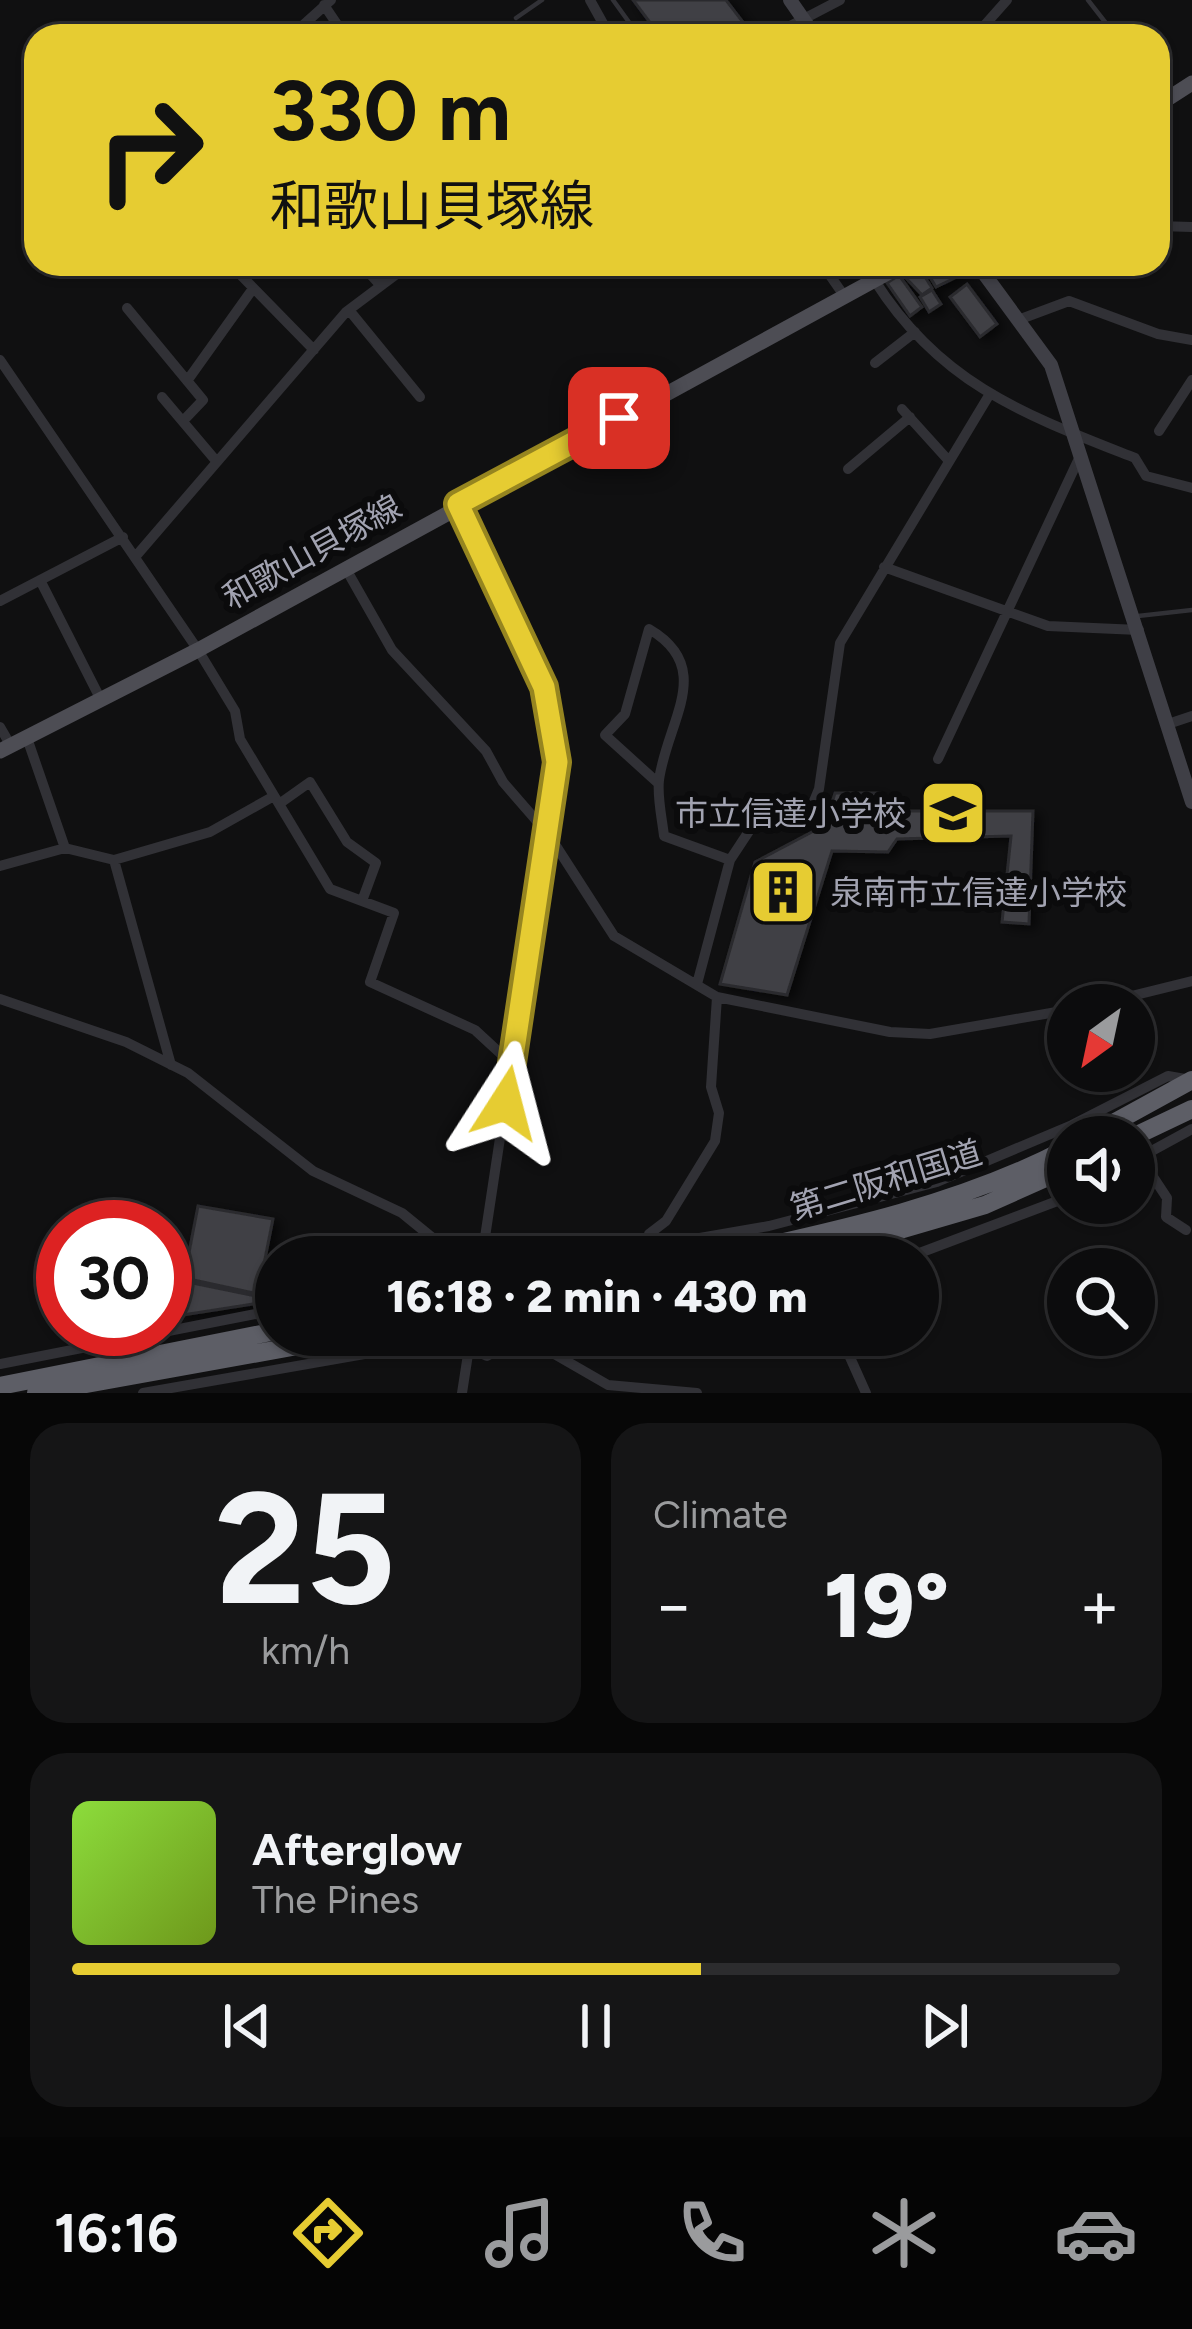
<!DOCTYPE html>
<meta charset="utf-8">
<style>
:root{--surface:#0c0c0d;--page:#151516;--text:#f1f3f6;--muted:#9a9b9d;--line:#2c2c2e;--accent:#e6cc32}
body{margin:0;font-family:Figtree,"Noto Sans JP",sans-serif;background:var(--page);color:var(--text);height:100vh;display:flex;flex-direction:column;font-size:45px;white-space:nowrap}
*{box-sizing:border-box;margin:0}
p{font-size:39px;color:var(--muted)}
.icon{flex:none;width:66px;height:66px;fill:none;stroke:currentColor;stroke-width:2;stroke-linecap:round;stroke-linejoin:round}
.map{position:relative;height:1393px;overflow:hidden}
.sheet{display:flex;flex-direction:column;gap:30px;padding:30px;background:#070707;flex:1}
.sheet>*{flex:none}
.guide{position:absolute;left:24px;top:24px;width:1146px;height:252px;border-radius:36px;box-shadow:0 3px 9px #0004,0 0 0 3px var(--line);background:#e6cc32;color:#111;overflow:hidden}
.needle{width:78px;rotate:213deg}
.controls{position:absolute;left:1047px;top:984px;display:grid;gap:24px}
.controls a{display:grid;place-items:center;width:108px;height:108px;border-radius:50%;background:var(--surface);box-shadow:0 3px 9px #0004,0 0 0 3px var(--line);font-size:60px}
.speed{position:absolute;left:36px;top:1200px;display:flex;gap:24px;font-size:60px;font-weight:700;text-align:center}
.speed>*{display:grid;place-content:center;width:156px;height:156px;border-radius:50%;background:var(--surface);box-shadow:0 3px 9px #0004,0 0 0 3px var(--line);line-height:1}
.speed .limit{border:18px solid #d22;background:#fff;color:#111}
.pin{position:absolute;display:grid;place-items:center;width:102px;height:102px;color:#fff;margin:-51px;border-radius:24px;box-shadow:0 6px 18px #0006}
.me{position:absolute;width:132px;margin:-66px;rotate:9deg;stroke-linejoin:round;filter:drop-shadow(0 0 9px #0008)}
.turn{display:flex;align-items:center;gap:42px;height:252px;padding:0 48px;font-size:54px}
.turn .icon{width:156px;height:156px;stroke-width:2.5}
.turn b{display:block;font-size:84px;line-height:102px}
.big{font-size:90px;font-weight:800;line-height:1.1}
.sheet .card{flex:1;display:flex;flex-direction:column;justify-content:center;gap:18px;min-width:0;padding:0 42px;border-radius:36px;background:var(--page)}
.sheet .dial{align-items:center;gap:0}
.dial b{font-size:156px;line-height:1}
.song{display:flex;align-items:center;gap:36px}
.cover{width:144px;height:144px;border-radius:18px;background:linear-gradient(135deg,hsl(90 70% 55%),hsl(80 70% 35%))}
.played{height:12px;border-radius:6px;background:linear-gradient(90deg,var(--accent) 60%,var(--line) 60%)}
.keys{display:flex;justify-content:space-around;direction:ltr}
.heat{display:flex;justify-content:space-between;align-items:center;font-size:66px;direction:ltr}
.sheet .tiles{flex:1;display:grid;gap:30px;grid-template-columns:1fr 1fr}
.card:last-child{grid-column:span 2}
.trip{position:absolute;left:255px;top:1236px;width:684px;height:120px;border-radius:60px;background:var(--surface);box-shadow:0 3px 9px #0004,0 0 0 3px var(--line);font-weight:800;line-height:120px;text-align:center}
.dock{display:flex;height:192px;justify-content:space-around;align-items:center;background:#050505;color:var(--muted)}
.dock .icon{width:84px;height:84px}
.dock .on{color:var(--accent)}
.dock b{font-size:54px;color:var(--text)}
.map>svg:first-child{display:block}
</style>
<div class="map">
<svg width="1192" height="1393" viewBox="0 0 1192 1393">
<defs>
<filter id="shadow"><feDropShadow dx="6" dy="4" stdDeviation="6" flood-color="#0009"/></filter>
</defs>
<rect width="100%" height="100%" fill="#101011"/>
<path fill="#3f3f44" stroke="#2a2a2d" stroke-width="3" filter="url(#shadow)" d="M633 0H726L746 26 732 36H660Z
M917 264 932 288 922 295 904 276Z
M944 264H962L967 272 936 287 928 274Z
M899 275 922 307 910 316 887 283Z
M967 284 997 324 980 337 950 297Z
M932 290 941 304 929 312 920 297Z
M835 793H880L883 811H1033L1029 924 1002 922 1011 836 897 839 888 852 832 851 787 995 720 984 755 862 825 825Z
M198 1206 273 1219 258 1294 184 1278Z
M183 1281 261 1297 260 1303 183 1315Z"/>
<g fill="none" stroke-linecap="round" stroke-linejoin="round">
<path stroke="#313136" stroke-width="4.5" d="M613 0 639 36
M1088 0 1116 36
M516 18 542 0
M1138 616 1192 610"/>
<path stroke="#313136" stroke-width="10" d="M590 0 610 36
M324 5 345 36
M291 36 331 0
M771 36 840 0
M975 36 1007 0
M1158 226 1192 227
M230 264 314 350
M361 264 380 285
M822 264 845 297
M875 281C941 385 1026 415 1135 458L1146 476 1192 488
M127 308 203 400 183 421
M349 310 420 397
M1018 320 1069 301 1158 334 1192 340
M0 360 198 650 235 711 240 739 330 889 394 913 370 982 475 1030 513 1065
M875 363 915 332
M187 381 252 290
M162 397 217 462
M902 409 949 461
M1159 431 1192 380
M848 469 910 417
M458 504 544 687 557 762 482 1257
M136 556 346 312 410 264
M884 567 1048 626 1139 630
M346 569 392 650 486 751 503 782 549 835 614 936 717 997 890 1032 930 1034 1068 1010
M40 580 101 700
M0 601 123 537
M1168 724 1192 716
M0 727 11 746
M27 738 65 848 114 860 210 832 274 796
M938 759 1081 454
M658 783 605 735 625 714 649 629C716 668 667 721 659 780 657 797 662 818 664 836L730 860
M279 804 310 782 347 842 376 863 362 901
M114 860 171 1065
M0 866 65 848
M697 984 730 860 757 819 794 821 812 806 819 789 840 643 988 397
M0 999 126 1042 188 1073 313 1171 402 1213 456 1257
M1095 1005 1192 981
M1140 1157 1167 1198 1166 1217 1186 1230
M1137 1159 1192 1129
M646 1248 649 1234 666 1221 715 1141 719 1113 711 1087 717 997
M590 1257 769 1226 937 1182 1072 1125 1168 1076 1191 1080
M909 1257 1068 1197
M840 1335 866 1393
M469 1348 487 1356 523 1336 608 1385 697 1393
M0 1364 276 1310
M143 1393 410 1346 424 1335
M462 1393 471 1335"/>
<path stroke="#3f3f46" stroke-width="14" d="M790 0 815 36
M977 264 1051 365 1192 802"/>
<path stroke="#4d4d54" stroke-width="15" d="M1158 105 1192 83
M0 751 198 650 904 264"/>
<path stroke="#5d5e66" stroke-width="18" d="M1088 1137 1192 1080
M1133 1137 1192 1109
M716 1257C835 1231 959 1205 1068 1148
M807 1257 985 1205 1068 1168
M0 1386 276 1331
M36 1393 358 1335"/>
</g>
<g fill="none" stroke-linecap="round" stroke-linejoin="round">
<g stroke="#968520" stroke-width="30">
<path id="route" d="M506 1103 557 762 544 687 458 504 619 418"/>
</g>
<use href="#route" stroke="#e6cc32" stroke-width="21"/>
</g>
<defs>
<g id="school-square" transform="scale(3.45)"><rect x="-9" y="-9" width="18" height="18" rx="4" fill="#e6cc32" stroke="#0b0b0c"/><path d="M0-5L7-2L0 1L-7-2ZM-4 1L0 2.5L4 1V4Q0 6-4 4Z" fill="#111"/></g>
<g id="building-square" transform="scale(3.45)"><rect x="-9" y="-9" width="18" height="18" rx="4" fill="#e6cc32" stroke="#0b0b0c"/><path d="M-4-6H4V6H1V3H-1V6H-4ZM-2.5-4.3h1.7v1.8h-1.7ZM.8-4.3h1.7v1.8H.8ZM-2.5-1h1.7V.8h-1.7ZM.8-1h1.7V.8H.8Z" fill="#111"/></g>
</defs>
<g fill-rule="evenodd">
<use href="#school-square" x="953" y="813"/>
<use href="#building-square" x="783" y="892"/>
</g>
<g text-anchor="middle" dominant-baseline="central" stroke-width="12" stroke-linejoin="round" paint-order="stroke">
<g font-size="33" fill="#a2a3b1" stroke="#0b0b0c">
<text transform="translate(312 552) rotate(-29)">和歌山貝塚線</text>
<text transform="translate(886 1180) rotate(-17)">第二阪和国道</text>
</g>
<g font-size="33" fill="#a2a3b1" stroke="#0b0b0c" text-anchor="end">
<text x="906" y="813">市立信達小学校</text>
<text x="830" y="892" text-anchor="start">泉南市立信達小学校</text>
</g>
</g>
</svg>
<div class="controls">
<a><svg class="needle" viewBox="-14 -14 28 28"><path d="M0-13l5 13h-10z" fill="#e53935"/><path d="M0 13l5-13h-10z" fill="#9a9b9d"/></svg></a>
<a><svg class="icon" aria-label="sound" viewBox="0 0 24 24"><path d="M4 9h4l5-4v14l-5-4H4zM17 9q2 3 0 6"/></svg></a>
<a><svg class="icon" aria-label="search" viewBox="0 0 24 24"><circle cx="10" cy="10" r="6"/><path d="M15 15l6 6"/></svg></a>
</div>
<div class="speed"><div class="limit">30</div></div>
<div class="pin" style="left:619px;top:418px;background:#d93025"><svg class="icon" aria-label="arrive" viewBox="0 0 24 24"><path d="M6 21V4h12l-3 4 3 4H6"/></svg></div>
<svg class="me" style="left:506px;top:1103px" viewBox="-20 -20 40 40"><path d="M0-17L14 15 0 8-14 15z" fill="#e6cc32" stroke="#fff" stroke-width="4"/></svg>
<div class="trip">16:18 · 2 min · 430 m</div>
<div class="guide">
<div class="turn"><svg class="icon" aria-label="right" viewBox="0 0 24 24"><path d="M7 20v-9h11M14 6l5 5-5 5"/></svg><div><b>330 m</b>和歌山貝塚線</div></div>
</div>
</div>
<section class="sheet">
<div class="tiles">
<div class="card dial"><b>25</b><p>km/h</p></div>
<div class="card"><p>Climate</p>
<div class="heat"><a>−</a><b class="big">19°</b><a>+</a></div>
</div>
<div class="card">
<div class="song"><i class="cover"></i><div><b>Afterglow</b><p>The Pines</p></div></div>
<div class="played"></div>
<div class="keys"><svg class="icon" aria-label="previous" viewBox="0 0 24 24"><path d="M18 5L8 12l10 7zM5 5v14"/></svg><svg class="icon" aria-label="pause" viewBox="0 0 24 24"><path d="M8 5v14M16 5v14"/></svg><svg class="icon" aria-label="next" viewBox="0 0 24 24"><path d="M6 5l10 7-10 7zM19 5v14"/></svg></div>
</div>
</div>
</section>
<nav class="dock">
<b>16:16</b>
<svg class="icon on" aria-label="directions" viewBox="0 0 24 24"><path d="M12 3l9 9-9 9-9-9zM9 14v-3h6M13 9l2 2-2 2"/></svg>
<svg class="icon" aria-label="music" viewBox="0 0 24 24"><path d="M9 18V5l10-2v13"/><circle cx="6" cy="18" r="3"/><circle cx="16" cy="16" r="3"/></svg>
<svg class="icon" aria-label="phone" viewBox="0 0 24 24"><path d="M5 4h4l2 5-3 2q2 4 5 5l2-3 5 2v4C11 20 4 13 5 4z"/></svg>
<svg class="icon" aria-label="climate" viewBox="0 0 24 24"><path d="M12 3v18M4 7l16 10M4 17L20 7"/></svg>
<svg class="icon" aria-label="car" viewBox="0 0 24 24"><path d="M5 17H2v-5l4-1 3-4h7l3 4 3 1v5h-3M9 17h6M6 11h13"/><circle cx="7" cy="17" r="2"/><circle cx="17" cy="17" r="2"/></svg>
</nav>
